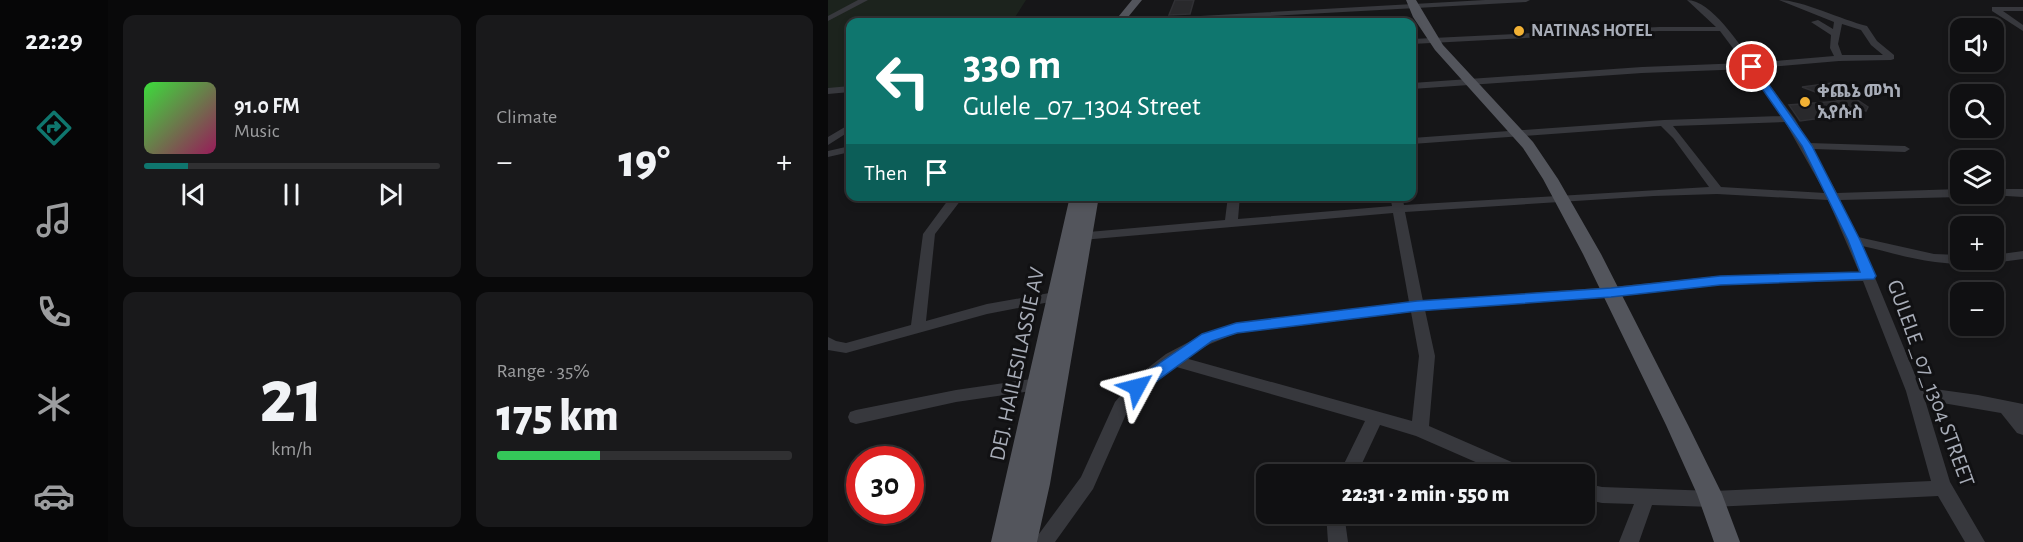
<!DOCTYPE html>
<meta charset="utf-8">
<style>
:root{--surface:#101012;--page:#19191b;--text:#f1f3f6;--muted:#9c9d9f;--line:#303032;--accent:#0f766e}
body{margin:0;font-family:"Alegreya Sans","Noto Sans Ethiopic",sans-serif;background:var(--page);color:var(--text);height:100vh;display:flex;flex-direction:column;font-size:22px;white-space:nowrap}
*{box-sizing:border-box;margin:0}
p{font-size:20px;color:var(--muted)}
.icon{flex:none;width:33px;height:33px;fill:none;stroke:currentColor;stroke-width:2;stroke-linecap:round;stroke-linejoin:round}
.map{position:relative;flex:1;overflow:hidden}
.sheet{display:flex;flex-direction:column;gap:15px;padding:15px;background:#09090a;width:720px}
.sheet>*{flex:none}
.banner{position:absolute;left:18px;top:18px;width:570px;height:183px;border-radius:12px;box-shadow:0 3px 9px #0003,0 0 0 2px var(--line);background:#0f766e;color:#fff;overflow:hidden}
.controls{position:absolute;left:1122px;top:18px;display:grid;gap:12px}
.controls a{display:grid;place-items:center;width:54px;height:54px;border-radius:12px;background:var(--surface);box-shadow:0 3px 9px #0003,0 0 0 2px var(--line);font-size:30px}
.speed{position:absolute;left:18px;top:446px;display:flex;gap:12px;font-size:30px;font-weight:700;text-align:center}
.speed>*{display:grid;place-content:center;width:78px;height:78px;border-radius:50%;background:var(--surface);box-shadow:0 3px 9px #0003,0 0 0 2px var(--line);line-height:1}
.speed .limit{border:9px solid #d22;background:#fff;color:#111}
.pin{position:absolute;display:grid;place-items:center;width:51px;height:51px;color:#fff;margin:-26px;border:3px solid #fff;border-radius:50%;box-shadow:0 2px 6px #0007}
.me{position:absolute;width:66px;margin:-33px;rotate:52deg;stroke-linejoin:round;filter:drop-shadow(0 0 4px #0008)}
.turn{display:flex;align-items:center;gap:21px;height:126px;padding:0 18px;font-size:27px}
.turn .icon{width:78px;height:78px;stroke-width:2.5}
.turn b{display:block;font-size:42px;line-height:51px}
.then{display:flex;align-items:center;height:57px;padding:0 18px;background:#0003;gap:12px;font-size:22px}
.big{font-size:45px;font-weight:800;line-height:1.1}
.sheet .widget{flex:1;display:flex;flex-direction:column;justify-content:center;gap:9px;min-width:0;padding:0 21px;border-radius:12px;background:var(--page)}
.sheet .dial{align-items:center;gap:0}
.dial b{font-size:78px;line-height:1}
.song{display:flex;align-items:center;gap:18px}
.cover{width:72px;height:72px;border-radius:9px;background:linear-gradient(135deg,hsl(120 70% 55%),hsl(330 70% 35%))}
.played{height:6px;border-radius:3px;background:linear-gradient(90deg,var(--accent) 15%,var(--line) 15%)}
.keys{display:flex;justify-content:space-around;direction:ltr}
.heat{display:flex;justify-content:space-between;align-items:center;font-size:33px;direction:ltr}
.charge{height:9px;border-radius:4px;background:linear-gradient(90deg,#34c759 35%,var(--line) 0)}
.sheet .tiles{flex:1;display:grid;gap:15px;grid-template-columns:repeat(2,1fr)}
.trip{position:absolute;left:428px;top:464px;width:339px;height:60px;border-radius:12px;background:var(--surface);box-shadow:0 3px 9px #0003,0 0 0 2px var(--line);font-weight:800;line-height:60px;text-align:center}
main{display:flex;flex:1;min-height:0}
.dock{display:flex;flex-direction:column;width:108px;justify-content:space-around;align-items:center;background:#060607;color:var(--muted)}
.dock .icon{width:42px;height:42px}
.dock .on{color:var(--accent)}
.dock b{font-size:27px;color:var(--text)}
.map>svg:first-child{display:block}
</style>
<main>
<nav class="dock">
<b>22:29</b>
<svg class="icon on" aria-label="directions" viewBox="0 0 24 24"><path d="M12 3l9 9-9 9-9-9zM9 14v-3h6M13 9l2 2-2 2"/></svg>
<svg class="icon" aria-label="music" viewBox="0 0 24 24"><path d="M9 18V5l10-2v13"/><circle cx="6" cy="18" r="3"/><circle cx="16" cy="16" r="3"/></svg>
<svg class="icon" aria-label="phone" viewBox="0 0 24 24"><path d="M5 4h4l2 5-3 2q2 4 5 5l2-3 5 2v4C11 20 4 13 5 4z"/></svg>
<svg class="icon" aria-label="climate" viewBox="0 0 24 24"><path d="M12 3v18M4 7l16 10M4 17L20 7"/></svg>
<svg class="icon" aria-label="car" viewBox="0 0 24 24"><path d="M5 17H2v-5l4-1 3-4h7l3 4 3 1v5h-3M9 17h6M6 11h13"/><circle cx="7" cy="17" r="2"/><circle cx="17" cy="17" r="2"/></svg>
</nav>
<section class="sheet">
<div class="tiles">
<div class="widget">
<div class="song"><i class="cover"></i><div><b>91.0 FM</b><p>Music</p></div></div>
<div class="played"></div>
<div class="keys"><svg class="icon" aria-label="previous" viewBox="0 0 24 24"><path d="M18 5L8 12l10 7zM5 5v14"/></svg><svg class="icon" aria-label="pause" viewBox="0 0 24 24"><path d="M8 5v14M16 5v14"/></svg><svg class="icon" aria-label="next" viewBox="0 0 24 24"><path d="M6 5l10 7-10 7zM19 5v14"/></svg></div>
</div>
<div class="widget"><p>Climate</p>
<div class="heat"><a>−</a><b class="big">19°</b><a>+</a></div>
</div>
<div class="widget dial"><b>21</b><p>km/h</p></div>
<div class="widget"><p>Range · 35%</p><b class="big">175 km</b><div class="charge"></div></div>
</div>
</section>
<div class="map">
<svg width="1195" height="542" viewBox="0 0 1195 542">
<rect width="100%" height="100%" fill="#161618"/>
<path fill="#1c231d" d="M0 0H198L184 22H22V87L0 89Z"/>
<path fill="#29292c" stroke="#303034" stroke-width="1.5" d="M347 0H366L362 14 341 15Z
M1004 83 1040 107 1038 111 1024 106 1023 114 972 121 961 105 1012 101 974 87Z"/>
<g fill="none" stroke-linecap="round" stroke-linejoin="round">
<path fill="#37383d" fill-rule="evenodd" d="M30 0H40L0 21V16Z
M657 0H702L698 2 335 22H297L301 20Z
M859 0C883 0 912 45 925 63L1006 56 1002 48 1003 35 983 22 990 20 1005 29 1006 22 951 0C974 0 1014 20 1039 26L1049 41 1066 55V59L1063 60 1011 61 929 68 967 119 981 143 1077 146 1082 149 1077 152 985 149 1009 193 1132 189V194H1138L1132 197 1012 200 1030 237 1106 254 1132 255V260H1166V255L1195 251V259C1165 263 1137 266 1107 262 1082 259 1058 251 1034 246L1092 387 1150 395 1195 404V435L1189 433 1173 413 1097 400 1122 482 1157 542H1137L1110 496 885 507 824 505 811 542H791L806 504 774 503 756 499V483L774 487 885 491 1103 481 1078 391 1035 281 892 284 783 297 597 310 607 356 601 426 700 469 703 474H675L588 436 552 425 529 474H511L537 421 345 366 320 386 299 412 265 489 227 542H205L253 477 287 402 308 377 338 354 372 336 408 323 581 302 565 213 254 240 248 236 249 233 397 220 400 196H412L410 219 564 206 562 196H574L576 205 881 187 845 138 833 126 584 144V138L836 120 954 116 920 69 814 73 584 89V83L814 67 916 63 892 31H831L584 44V39L831 27H888ZM1014 24 1033 30 1043 45 1055 55H1014L1010 44ZM957 122 997 193 893 187 845 126ZM889 194 1000 200 1031 272 892 276 783 287 595 301 577 212 826 196ZM583 312 591 356 584 421 357 358 382 344 409 333Z
M1164 7H1195V11H1175L1195 25V31L1164 11Z
M22 86V92L0 94V88Z
M22 124V131L0 145V137Z
M22 146V152L0 157V151Z
M1166 189H1195V197L1162 195 1160 194H1166Z
M123 196H136L107 234 98 321 159 304 227 292 234 297 232 300 159 314 18 353 0 350V337L8 341 18 343 83 325 95 234Z
M210 378 216 380 218 384 216 388 210 390 128 402 28 424 22 422 20 417 22 412 28 410 128 390Z
M498 513H516L520 542H500Z"/>
<path fill="#53555c" fill-rule="evenodd" d="M304 0H314L296 22H286Z
M578 0H588L615 45 705 142 730 179 773 254 860 425 894 494 912 542H886L869 494 838 425 755 254 715 179 695 148 607 50 585 17Z
M242 196H271L222 484 209 542H163Z"/>
</g>
<path fill="#1a73e8" stroke="#114b97" stroke-width="1.5" d="M920 65H927L984 146 1032 240 1048 276 1046 279 892 285 783 297 589 311 409 333 384 341 315 391 309 393 304 391 301 387 304 382 374 334 408 323 589 301 783 288 892 276 1032 272 1020 240 974 146 919 67Z"/>
<g fill="#f2b134" stroke="#111113" stroke-width="2">
<circle cx="691" cy="31" r="6"/>
<circle cx="977" cy="102" r="6"/>
</g>
<g text-anchor="middle" dominant-baseline="central" stroke-width="6" stroke-linejoin="round" paint-order="stroke">
<g font-size="18" font-weight="bold" fill="#a8adb8" stroke="#111113" text-anchor="start">
<text x="703" y="31">NATINAS HOTEL</text>
<text x="989" y="92">ቀጨኔ መካነ<tspan x="989" dy="21">ኢየሱስ</tspan></text>
</g>
<g font-size="22" fill="#a8adb8" stroke="#111113">
<text transform="translate(189 364) rotate(-78)">DEJ. HAILESILASSIE AV</text>
<text transform="translate(1103 383) rotate(70)">GULELE _07_1304 STREET</text>
</g>
</g>
</svg>
<div class="controls">
<a><svg class="icon" aria-label="sound" viewBox="0 0 24 24"><path d="M4 9h4l5-4v14l-5-4H4zM17 9q2 3 0 6"/></svg></a>
<a><svg class="icon" aria-label="search" viewBox="0 0 24 24"><circle cx="10" cy="10" r="6"/><path d="M15 15l6 6"/></svg></a>
<a><svg class="icon" aria-label="layers" viewBox="0 0 24 24"><path d="M12 4l9 5-9 5-9-5zM3 14l9 5 9-5"/></svg></a>
<a>+</a>
<a>−</a>
</div>
<div class="speed"><div class="limit">30</div></div>
<div class="pin" style="left:924px;top:67px;background:#d93025"><svg class="icon" aria-label="arrive" viewBox="0 0 24 24"><path d="M6 21V4h12l-3 4 3 4H6"/></svg></div>
<svg class="me" style="left:309px;top:387px" viewBox="-20 -20 40 40"><path d="M0-17L14 15 0 8-14 15z" fill="#1a73e8" stroke="#fff" stroke-width="4"/></svg>
<div class="trip">22:31 · 2 min · 550 m</div>
<div class="banner">
<div class="turn"><svg class="icon" aria-label="left" viewBox="0 0 24 24"><path d="M17 20v-9H6M10 6l-5 5 5 5"/></svg><div><b>330 m</b>Gulele _07_1304 Street</div></div>
<div class="then">Then<svg class="icon" aria-label="arrive" viewBox="0 0 24 24"><path d="M6 21V4h12l-3 4 3 4H6"/></svg></div>
</div>
</div>
</main>
